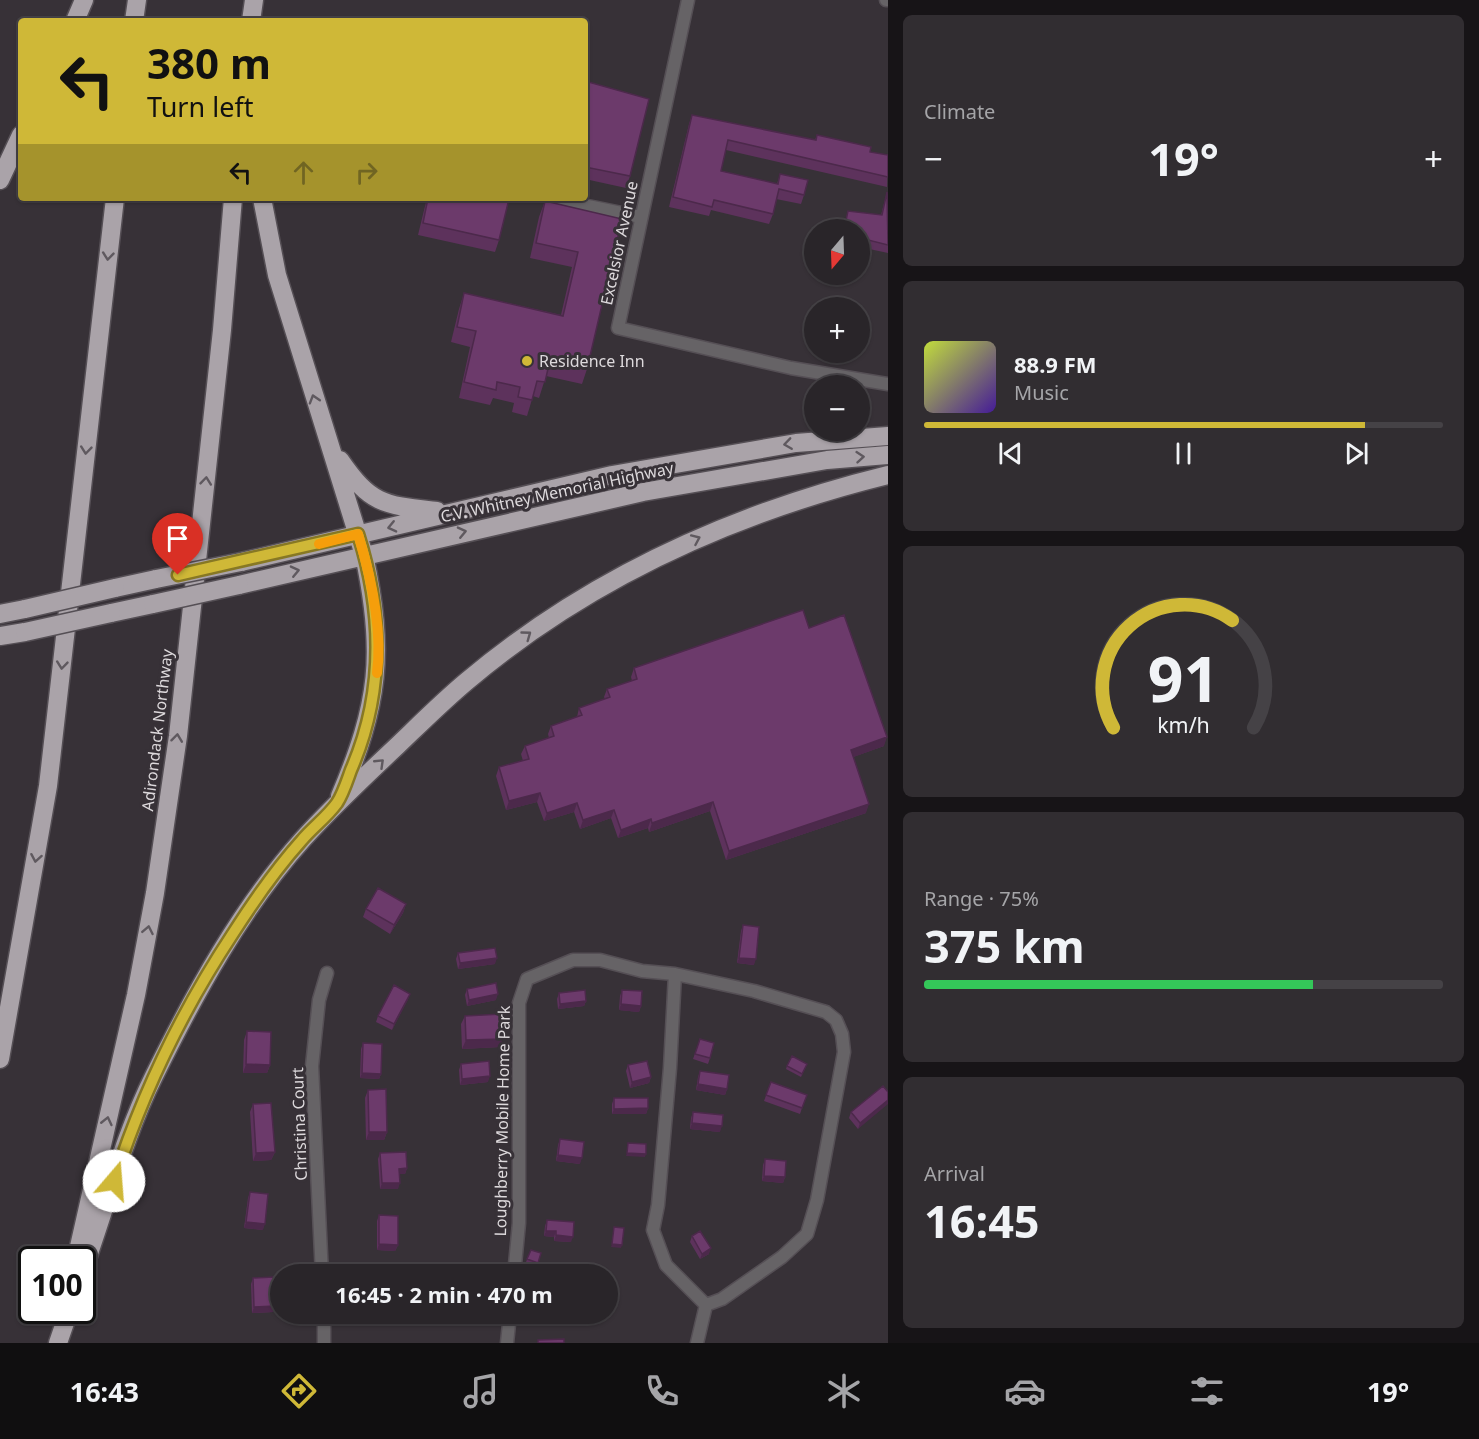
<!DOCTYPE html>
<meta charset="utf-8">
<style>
:root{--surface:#292529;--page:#312d31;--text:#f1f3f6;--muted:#a5a5a8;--line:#454246;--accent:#cfb837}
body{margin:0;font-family:"Noto Sans",sans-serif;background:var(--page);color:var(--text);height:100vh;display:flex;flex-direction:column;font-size:22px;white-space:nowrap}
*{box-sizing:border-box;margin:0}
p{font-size:20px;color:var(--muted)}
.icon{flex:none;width:33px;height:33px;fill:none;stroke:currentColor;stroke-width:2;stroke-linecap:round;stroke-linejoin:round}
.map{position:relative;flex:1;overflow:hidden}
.sheet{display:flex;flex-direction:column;gap:15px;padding:15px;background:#171417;width:591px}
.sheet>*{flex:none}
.guide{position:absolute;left:18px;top:18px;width:570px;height:183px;border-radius:6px;box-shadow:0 2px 4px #0004,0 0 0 2px var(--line);background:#cfb837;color:#111;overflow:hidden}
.needle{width:39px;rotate:199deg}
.controls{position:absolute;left:804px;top:219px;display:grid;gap:12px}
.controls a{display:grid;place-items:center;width:66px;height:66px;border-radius:50%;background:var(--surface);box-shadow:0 2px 4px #0004,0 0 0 2px var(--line);font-size:30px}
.speed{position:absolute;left:18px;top:1246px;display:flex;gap:12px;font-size:30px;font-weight:700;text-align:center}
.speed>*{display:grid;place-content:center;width:78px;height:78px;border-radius:50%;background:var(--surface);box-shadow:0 2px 4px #0004,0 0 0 2px var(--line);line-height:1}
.speed .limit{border:3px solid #111;border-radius:9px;background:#fff;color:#111}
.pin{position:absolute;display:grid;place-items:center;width:51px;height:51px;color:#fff;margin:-62px -26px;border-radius:50% 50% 50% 0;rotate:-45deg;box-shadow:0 0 6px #0007}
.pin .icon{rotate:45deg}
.me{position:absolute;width:66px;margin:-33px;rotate:18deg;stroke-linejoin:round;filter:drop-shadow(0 0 4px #0008)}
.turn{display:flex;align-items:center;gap:21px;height:126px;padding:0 30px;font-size:27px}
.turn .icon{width:78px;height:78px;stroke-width:2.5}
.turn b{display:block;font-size:42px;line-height:51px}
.lanes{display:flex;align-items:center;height:57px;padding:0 30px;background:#0003;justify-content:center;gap:30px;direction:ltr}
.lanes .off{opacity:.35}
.big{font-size:45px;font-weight:700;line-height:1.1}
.sheet .tile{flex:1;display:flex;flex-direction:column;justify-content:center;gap:9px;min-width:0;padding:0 21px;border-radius:9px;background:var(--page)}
.sheet .dial{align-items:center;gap:0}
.dial svg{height:156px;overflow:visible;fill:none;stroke:var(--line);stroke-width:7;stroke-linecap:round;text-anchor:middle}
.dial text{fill:var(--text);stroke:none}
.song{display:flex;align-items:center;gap:18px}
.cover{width:72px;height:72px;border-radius:9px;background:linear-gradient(135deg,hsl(70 70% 55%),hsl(260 70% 35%))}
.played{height:6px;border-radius:3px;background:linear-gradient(90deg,var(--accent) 85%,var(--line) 85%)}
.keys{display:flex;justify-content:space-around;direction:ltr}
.heat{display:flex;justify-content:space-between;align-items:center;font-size:33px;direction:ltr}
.charge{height:9px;border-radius:4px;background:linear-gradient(90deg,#34c759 75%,var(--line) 0)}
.trip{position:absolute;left:270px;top:1264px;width:348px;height:60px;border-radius:30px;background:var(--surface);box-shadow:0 2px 4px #0004,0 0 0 2px var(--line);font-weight:700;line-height:60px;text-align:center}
.tabs{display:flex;height:96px;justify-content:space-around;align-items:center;background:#100f10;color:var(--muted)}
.tabs .icon{width:42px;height:42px}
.tabs .on{color:var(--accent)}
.tabs b{font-size:27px;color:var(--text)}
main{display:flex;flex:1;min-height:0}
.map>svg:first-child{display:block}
</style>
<main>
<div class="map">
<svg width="888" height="1343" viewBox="0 0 888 1343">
<rect width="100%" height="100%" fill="#373137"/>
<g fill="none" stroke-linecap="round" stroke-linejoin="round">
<g stroke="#554f55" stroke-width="15">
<path id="street" d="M688 0 618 328 791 368 888 384
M886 0H888
M549 198 641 217
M322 1275 312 1066 319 1000 327 973
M514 1275 519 1223V1003L527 979 573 960H600L642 971 675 974 754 991 826 1012 836 1020 842 1034 844 1052 817 1200 807 1234 782 1257 722 1299 706 1305 666 1265 653 1230 658 1205 670 1068 675 974
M324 1314V1343
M507 1343 510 1314
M697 1343 706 1305"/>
</g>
<g stroke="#554f55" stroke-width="21">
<path id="highway" d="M75 21 84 0
M134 21 137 0
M251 21 254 0
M0 180 21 135
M262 198 277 275 364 555C385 653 379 704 340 796
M340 460C371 505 384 505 437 511
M241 562 612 475 796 443 888 436
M239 585 643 492 827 460 888 455
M115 588 156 579
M111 613 153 604
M0 614 25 609
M0 636 25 632
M0 1059 48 786 115 198
M76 1260 136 995 155 893 178 736 222 330 233 198
M82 1273C106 1208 123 1138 154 1076 195 993 241 908 303 839 333 806 365 776 397 746 420 724 443 701 467 681 589 578 734 513 888 475
M58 1343 69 1311"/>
</g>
<use href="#street" stroke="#666366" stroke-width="12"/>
<use href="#highway" stroke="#aaa3a9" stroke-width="18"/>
<g stroke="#554f55" stroke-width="21" stroke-linecap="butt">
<path id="highway-bridge" d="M156 579 241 562
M153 604 239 585
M25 609 115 588
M25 632 111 613"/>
</g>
<use href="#highway-bridge" stroke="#aaa3a9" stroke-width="18"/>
</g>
<path fill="#5d325c" d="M585 81 630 176 626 188 585 179Z
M692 115 815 140 817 135 870 152 888 155 887 187 726 150 721 171 777 184 780 174 804 195 801 204 776 199 773 214 769 224 711 210 709 216 669 207 689 124Z
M887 192 888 253 860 247V230H843L848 211 881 215Z
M427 198H504L499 240 495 252 418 235Z
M545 201 622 219 587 369 582 384 546 376 539 398 533 396 527 416 512 412 514 403 493 398 490 405 459 398 470 347 451 342 459 309 464 293 561 315 572 267 530 258 539 217Z
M809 628 884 746 853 757 866 813 726 860 710 811 649 832 648 828 618 838 611 818 580 829 574 812 544 821 537 802 506 810 496 776 499 767 523 761 521 754 525 746 549 738 548 734 551 726 577 717 579 708 605 699 604 697 607 689 632 681 631 677 634 668Z
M406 904 403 913 390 934 363 917 366 909Z
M743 925 754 965 737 963 741 931Z
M458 953 495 964 458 969 456 959Z
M467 989 496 1000 467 1006 465 995Z
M622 990 641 1006 639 1012 619 1010 620 996Z
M559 993 586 1001 584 1006 558 1009 557 999Z
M410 994 392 1030 376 1022 378 1016Z
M465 1016 500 1047 462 1049 461 1024Z
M247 1031 270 1065 267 1073H243L244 1040Z
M700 1039 710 1058 708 1064 693 1059Z
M363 1043 381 1074 379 1079 360 1078 361 1049Z
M461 1064 488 1082 460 1085 459 1070Z
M807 1064 801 1077 786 1069 787 1066Z
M628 1065 651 1077 649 1083 630 1088 626 1071Z
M700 1071 727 1089 725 1095 696 1090 698 1077Z
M771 1082 802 1108 800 1114 764 1101Z
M368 1090 387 1132 384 1140H366L365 1098Z
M888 1092 858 1129 849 1118 851 1112Z
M614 1098 648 1108 646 1114H612V1104Z
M253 1104 275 1152 271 1160 253 1161 250 1112Z
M693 1112 720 1132 690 1129 691 1118Z
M560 1139 580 1164 556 1161 558 1145Z
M380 1153 407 1168 405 1174H399L398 1189H380L378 1159Z
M765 1159 785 1177 783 1183 762 1181 763 1165Z
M250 1192 263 1230 244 1228 248 1198Z
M379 1215 398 1245 395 1251 377 1250V1221Z
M547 1220 571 1242 554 1241V1237L544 1236 545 1226Z
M692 1236 709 1254 700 1259 690 1242Z
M531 1250 541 1253 537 1266 526 1262Z
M253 1278 275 1306 273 1312 252 1313 251 1284Z"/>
<path fill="#4c294b" d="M887 737 884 746 848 759 851 750Z
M540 793 537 802 506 810 509 801Z
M713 802 710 811 649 832 652 823Z
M577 803 574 812 544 821 547 813Z
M869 804 866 813 726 860 729 851Z
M614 810 611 818 580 829 583 820Z
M651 819 648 828 618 838 621 830Z
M406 904 403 913 390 934 394 925Z
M497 958 495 964 458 969 460 963Z
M739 958 756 959 754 965 737 963Z
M410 994 408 1000 392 1030 394 1024Z
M498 994 496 1000 467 1006 469 1000Z
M586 1001 584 1006 558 1009 560 1004Z
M621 1004 641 1006 639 1012 619 1010Z
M503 1039 500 1047 462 1049 466 1040Z
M246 1064 270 1065 267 1073H243Z
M362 1073 381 1074 379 1079 360 1078Z
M490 1076 488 1082 460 1085 462 1079Z
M651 1077 649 1083 630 1088 632 1082Z
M698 1084 727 1089 725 1095 696 1090Z
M888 1100V1104L858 1129 860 1123Z
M648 1108 646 1114H612L614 1109Z
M692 1123 722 1126 720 1132 690 1129Z
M369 1132H387L384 1140H366Z
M275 1152 271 1160 253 1161 256 1153Z
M627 1153 646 1154 645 1157 626 1156Z
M558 1155 582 1158 580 1164 556 1161Z
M407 1168 405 1174H397L399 1169Z
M764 1176 785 1177 783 1183 762 1181Z
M382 1183H400L398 1189H380Z
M246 1222 265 1224 263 1230 244 1228Z
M546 1231H556L554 1237 544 1236Z
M556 1235 573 1237 571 1242 554 1241Z
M379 1244 398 1245 395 1251 377 1250Z
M612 1244 622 1245 621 1248 611 1247Z
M711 1248 709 1254 700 1259 702 1254Z
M275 1306 273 1312 252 1313 254 1307Z"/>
<path fill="#6c3a6b" stroke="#4c294b" stroke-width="1.5" d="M585 81 649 99 630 176 585 167Z
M692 115 816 140 817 135 871 147 870 152 888 155V177L728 140 721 171 778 184 780 174 808 180 804 195 779 189 773 214 714 200 712 207 673 197Z
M887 192 888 245 860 238V230H844L848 211 882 215Z
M428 198H504L509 199 499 240 423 223Z
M545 201 622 219 587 369 550 360 545 382 537 381 532 400 518 397 520 387 497 382 496 390 464 382 476 331 457 327 464 293 563 316 578 252 536 243Z
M803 610 809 628 844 615 887 737 851 750 869 804 729 851 713 802 652 823 651 819 621 830 614 810 583 820 577 803 547 813 540 793 509 801 499 767 529 759 525 746 554 736 551 726 582 715 579 708 610 697 607 689 637 679 634 668Z
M378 888 406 904 394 925 366 909Z
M743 925 759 927 756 959 739 958Z
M495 948 497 958 460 963 458 953Z
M496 983 498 994 469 1000 467 989Z
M394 985 410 994 394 1024 378 1016Z
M585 990 586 1001 560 1004 559 993Z
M622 990 642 991 641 1006 621 1004Z
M502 1014 503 1039 466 1040 465 1016Z
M247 1031 271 1032 270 1065 246 1064Z
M700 1039 714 1043 710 1058 695 1054Z
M363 1043 382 1044 381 1074 362 1073Z
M792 1056 807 1064 802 1074 787 1066Z
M489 1061 490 1076 462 1079 461 1064Z
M647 1061 651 1077 632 1082 628 1065Z
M700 1071 729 1075 727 1089 698 1084Z
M771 1082 807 1095 802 1108 766 1095Z
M883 1086 888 1092V1100L860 1123 851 1112Z
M386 1089 387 1132H369L368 1090Z
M614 1098H648V1108L614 1109Z
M271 1103 275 1152 256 1153 253 1104Z
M693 1112 723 1115 722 1126 692 1123Z
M560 1139 584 1142 582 1158 558 1155Z
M628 1143 646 1144V1154L627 1153Z
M406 1152 407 1168 399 1169 400 1183H382L380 1153Z
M765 1159 786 1161 785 1177 764 1176Z
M250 1192 268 1194 265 1224 246 1222Z
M379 1215 398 1216V1245L379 1244Z
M547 1220 574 1222 573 1237 556 1235V1231H546Z
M614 1227 624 1228 622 1245 612 1244Z
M700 1231 711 1248 702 1254 692 1236Z
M531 1250 541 1253 538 1263 527 1259Z
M274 1277 275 1306 254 1307 253 1278Z
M564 1339V1343H538V1340Z"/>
<defs><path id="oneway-chevron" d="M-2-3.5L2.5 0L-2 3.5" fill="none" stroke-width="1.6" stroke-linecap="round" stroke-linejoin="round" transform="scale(1.5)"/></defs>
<g stroke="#5f595f">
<use href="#oneway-chevron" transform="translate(108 256) rotate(96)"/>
<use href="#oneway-chevron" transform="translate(314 399) rotate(-107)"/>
<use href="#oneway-chevron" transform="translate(788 444) rotate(172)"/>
<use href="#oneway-chevron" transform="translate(86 450) rotate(96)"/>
<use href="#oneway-chevron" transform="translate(860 457) rotate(-5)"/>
<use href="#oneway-chevron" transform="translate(206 481) rotate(-84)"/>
<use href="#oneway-chevron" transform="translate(392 527) rotate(167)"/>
<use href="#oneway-chevron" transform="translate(462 532) rotate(-13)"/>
<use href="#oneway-chevron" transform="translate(696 539) rotate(-24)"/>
<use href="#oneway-chevron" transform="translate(295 571) rotate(-13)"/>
<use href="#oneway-chevron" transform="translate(527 635) rotate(-36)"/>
<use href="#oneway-chevron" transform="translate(62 665) rotate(96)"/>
<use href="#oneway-chevron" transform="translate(177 738) rotate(-83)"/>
<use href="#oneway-chevron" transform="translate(380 763) rotate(-44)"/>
<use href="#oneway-chevron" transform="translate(36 858) rotate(100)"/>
<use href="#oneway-chevron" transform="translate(148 930) rotate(-79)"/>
<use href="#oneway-chevron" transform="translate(107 1121) rotate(-77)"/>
</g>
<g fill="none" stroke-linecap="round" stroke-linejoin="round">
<g stroke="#877824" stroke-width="15">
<path id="route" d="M114 1181C142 1094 182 1011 232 935 253 902 276 869 302 840 313 827 327 817 337 803 343 794 347 781 351 770 384 694 383 613 358 534L178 575"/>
</g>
<use href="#route" stroke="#cfb837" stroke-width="10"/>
<path stroke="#f59e0b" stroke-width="10" d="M319 544 358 534C371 577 383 628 377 673"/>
</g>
<circle fill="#cfb837" stroke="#373137" stroke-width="2" cx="527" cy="361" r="6"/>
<g text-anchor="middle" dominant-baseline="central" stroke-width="6" stroke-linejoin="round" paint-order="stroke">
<g font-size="16" fill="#ddd9dc" stroke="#373137">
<text transform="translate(619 243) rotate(-78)">Excelsior Avenue</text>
<text transform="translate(557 492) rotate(-12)">C.V. Whitney Memorial Highway</text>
<text transform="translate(157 730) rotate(-83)">Adirondack Northway</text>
<text transform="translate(502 1121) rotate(-89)">Loughberry Mobile Home Park</text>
<text transform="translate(299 1124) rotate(-92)">Christina Court</text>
</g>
<g font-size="16" fill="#ddd9dc" stroke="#373137" text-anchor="start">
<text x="539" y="361">Residence Inn</text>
</g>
</g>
</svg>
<div class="controls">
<a><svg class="needle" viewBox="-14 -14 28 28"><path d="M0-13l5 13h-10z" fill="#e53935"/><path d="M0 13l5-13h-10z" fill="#a5a5a8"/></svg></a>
<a>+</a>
<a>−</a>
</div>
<div class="speed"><div class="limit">100</div></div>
<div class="pin" style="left:178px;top:575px;background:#d93025"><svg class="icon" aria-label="arrive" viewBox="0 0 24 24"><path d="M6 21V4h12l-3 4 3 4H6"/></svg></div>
<svg class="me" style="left:114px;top:1181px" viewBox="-20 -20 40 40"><circle r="19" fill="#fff"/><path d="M0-13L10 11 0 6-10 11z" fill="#cfb837"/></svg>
<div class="trip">16:45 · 2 min · 470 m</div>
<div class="guide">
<div class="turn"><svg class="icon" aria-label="left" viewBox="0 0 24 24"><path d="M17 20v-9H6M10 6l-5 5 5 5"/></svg><div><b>380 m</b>Turn left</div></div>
<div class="lanes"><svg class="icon" aria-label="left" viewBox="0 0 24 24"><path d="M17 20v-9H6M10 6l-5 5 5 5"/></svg><svg class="icon off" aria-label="ahead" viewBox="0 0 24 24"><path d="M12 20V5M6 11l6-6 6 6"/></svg><svg class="icon off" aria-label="right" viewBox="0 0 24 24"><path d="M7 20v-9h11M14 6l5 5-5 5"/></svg></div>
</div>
</div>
<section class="sheet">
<div class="tile"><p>Climate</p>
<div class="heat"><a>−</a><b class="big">19°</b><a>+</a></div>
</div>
<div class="tile">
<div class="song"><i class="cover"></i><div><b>88.9 FM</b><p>Music</p></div></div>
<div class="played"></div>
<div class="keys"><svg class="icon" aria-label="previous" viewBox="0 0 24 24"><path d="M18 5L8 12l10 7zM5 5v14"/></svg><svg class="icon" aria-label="pause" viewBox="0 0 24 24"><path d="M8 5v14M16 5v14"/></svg><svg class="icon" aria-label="next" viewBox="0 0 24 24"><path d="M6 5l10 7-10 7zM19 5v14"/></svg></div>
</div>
<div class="tile dial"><svg viewBox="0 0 100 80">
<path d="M14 69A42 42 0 1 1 86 69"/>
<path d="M14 69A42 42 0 0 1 75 14" stroke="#cfb837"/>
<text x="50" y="56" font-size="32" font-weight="700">91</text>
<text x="50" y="72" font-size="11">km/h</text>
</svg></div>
<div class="tile"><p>Range · 75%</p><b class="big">375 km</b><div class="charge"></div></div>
<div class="tile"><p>Arrival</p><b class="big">16:45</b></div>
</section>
</main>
<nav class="tabs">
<b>16:43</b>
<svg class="icon on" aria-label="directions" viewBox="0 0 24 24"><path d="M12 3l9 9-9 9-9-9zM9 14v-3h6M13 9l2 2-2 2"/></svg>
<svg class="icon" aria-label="music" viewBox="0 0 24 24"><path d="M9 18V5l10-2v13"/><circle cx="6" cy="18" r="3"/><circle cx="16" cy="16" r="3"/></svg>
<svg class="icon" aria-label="phone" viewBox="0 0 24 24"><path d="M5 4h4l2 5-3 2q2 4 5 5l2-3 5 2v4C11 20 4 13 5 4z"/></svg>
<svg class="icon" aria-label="climate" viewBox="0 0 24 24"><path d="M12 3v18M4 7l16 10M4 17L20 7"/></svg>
<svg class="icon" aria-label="car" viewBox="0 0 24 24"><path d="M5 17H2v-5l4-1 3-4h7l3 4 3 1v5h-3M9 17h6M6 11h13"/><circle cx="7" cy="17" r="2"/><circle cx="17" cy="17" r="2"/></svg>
<svg class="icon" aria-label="filters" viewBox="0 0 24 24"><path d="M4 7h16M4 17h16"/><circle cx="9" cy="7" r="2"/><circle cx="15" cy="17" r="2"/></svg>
<b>19°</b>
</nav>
